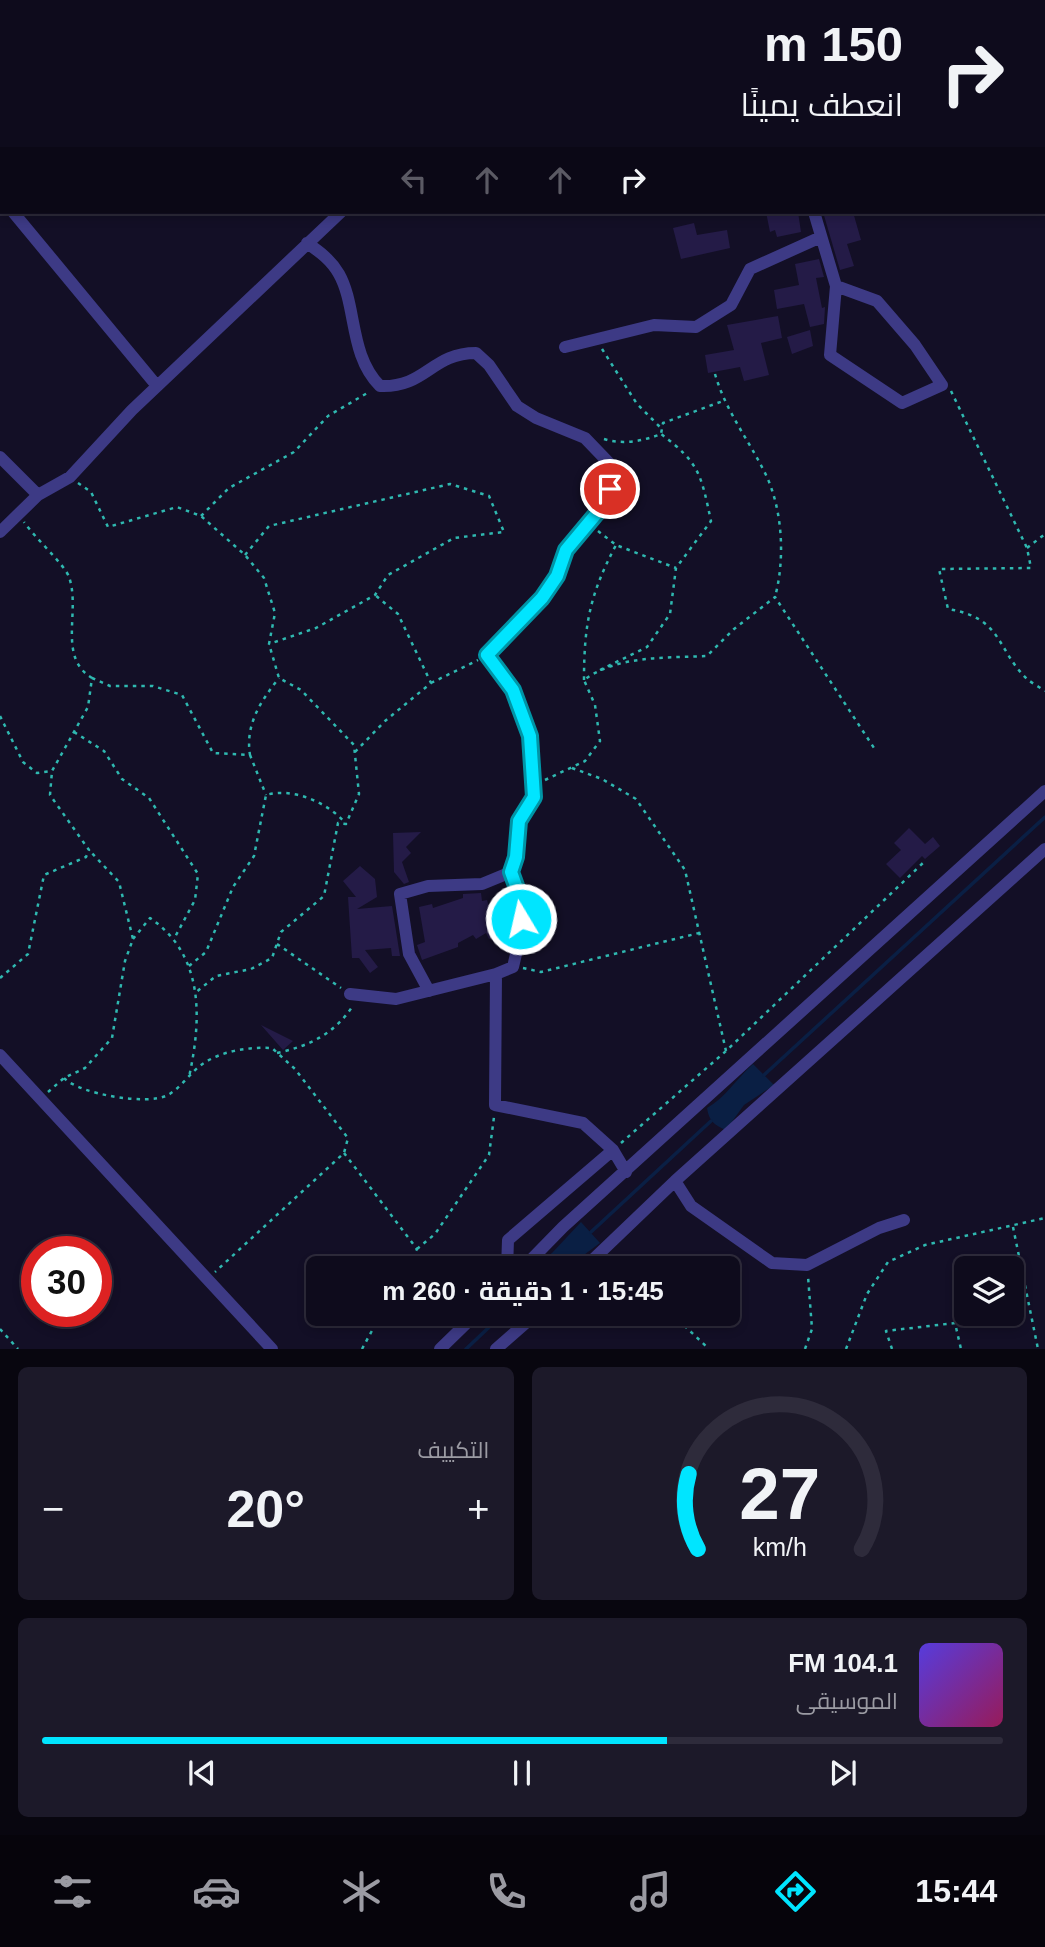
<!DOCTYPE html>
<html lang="ar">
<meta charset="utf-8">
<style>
:root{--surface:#0e0b1c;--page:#1c1929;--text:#f1f3f6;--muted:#9b9ba3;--line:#2e2b3b;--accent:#00e5ff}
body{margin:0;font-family:Arial,Cairo,sans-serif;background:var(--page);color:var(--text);direction:rtl;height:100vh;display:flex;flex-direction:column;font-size:26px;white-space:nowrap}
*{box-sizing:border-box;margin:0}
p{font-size:23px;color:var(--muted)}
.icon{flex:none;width:38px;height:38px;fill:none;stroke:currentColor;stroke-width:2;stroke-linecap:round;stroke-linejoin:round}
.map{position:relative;height:1349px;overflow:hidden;direction:ltr}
.details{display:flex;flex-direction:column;gap:18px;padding:18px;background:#08060f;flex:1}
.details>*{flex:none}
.hud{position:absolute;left:0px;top:0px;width:1046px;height:214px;box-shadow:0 4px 10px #0003,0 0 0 2px var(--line);direction:rtl;background:#0e0b1c;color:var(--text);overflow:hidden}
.buttons{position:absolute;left:954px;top:1256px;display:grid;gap:14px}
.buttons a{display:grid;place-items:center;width:70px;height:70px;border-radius:10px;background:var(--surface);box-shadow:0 4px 10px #0003,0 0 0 2px var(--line);font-size:35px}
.speed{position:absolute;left:21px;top:1236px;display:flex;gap:14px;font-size:35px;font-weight:700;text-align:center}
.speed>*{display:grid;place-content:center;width:91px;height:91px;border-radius:50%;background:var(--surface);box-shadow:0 4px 10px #0003,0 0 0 2px var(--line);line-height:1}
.speed .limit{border:10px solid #d22;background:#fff;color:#111}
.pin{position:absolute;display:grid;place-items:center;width:60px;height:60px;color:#fff;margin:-30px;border:4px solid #fff;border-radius:50%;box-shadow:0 2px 7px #0007}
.me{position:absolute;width:77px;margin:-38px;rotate:351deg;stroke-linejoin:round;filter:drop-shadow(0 0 5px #0008)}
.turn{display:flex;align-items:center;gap:24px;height:147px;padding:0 28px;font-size:32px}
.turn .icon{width:91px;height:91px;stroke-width:2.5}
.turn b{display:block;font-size:49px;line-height:60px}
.lanes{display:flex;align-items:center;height:66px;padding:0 28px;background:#0003;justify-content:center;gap:35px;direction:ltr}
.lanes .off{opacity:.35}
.big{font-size:52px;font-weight:700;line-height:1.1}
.details .card{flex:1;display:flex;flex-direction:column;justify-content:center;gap:10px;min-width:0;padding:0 24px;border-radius:10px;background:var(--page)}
.details .dial{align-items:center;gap:0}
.dial svg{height:182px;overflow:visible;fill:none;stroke:var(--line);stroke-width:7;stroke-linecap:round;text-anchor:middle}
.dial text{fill:var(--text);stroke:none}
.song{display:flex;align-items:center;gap:21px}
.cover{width:84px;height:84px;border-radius:10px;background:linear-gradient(135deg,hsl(250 70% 55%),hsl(330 70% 35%))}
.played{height:7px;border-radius:4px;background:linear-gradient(90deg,var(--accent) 65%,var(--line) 65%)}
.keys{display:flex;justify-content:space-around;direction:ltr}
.heat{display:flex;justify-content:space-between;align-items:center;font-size:38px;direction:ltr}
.details .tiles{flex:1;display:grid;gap:18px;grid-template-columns:1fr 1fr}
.card:last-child{grid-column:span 2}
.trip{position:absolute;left:306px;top:1256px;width:434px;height:70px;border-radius:10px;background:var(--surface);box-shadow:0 4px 10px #0003,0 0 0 2px var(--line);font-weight:700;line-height:70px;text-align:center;direction:rtl}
.tabs{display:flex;height:112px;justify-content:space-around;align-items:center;background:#06040b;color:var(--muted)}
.tabs .icon{width:49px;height:49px}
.tabs .on{color:var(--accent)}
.tabs b{font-size:32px;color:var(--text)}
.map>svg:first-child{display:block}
</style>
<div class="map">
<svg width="1045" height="1349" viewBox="0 0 1045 1349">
<rect width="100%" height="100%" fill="#130f26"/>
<path fill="#0a1f44" d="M753 1064 774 1085 744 1105 726 1130C714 1125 709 1121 707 1108 725 1098 737 1078 753 1064Z
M581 1222 600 1243 565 1269 532 1267 552 1253Z"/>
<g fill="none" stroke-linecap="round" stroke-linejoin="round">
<path stroke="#0a1f44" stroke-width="3.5" d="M764 1075 1045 817
M591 1232 711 1121
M466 1349 503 1314"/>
</g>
<path fill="#241b47" d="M766 212H798L801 232 777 237 775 230 770 232Z
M823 212H853L861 240 847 244 854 266 840 270Z
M694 223 697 235 727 230 730 248 681 259 673 228Z
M819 259 824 277 816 278 822 308 825 307 824 324 810 327 804 304 777 309 774 290 799 285 795 264Z
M778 316 782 338 761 343 769 375 744 381 740 367 708 373 705 355 734 350 727 325Z
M810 330 813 346 792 354 787 337Z
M909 828 925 844 933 837 940 846 925 859 922 856 900 878 886 864 901 850 894 843Z
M421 832 406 847 411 853 402 862 409 882 404 884 394 872 393 833Z
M360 866 375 879 377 897 357 909 392 906 400 956H392L391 948 365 950 378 967 370 973 359 958H352L348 897H356L343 881Z
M481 893 482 901 487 900 492 917 497 916 500 935 489 939 486 933 476 939 473 935 458 943V947L422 960 417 945 425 942 419 907 432 904 433 908 463 898V894Z
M261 1025 293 1041 283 1050Z"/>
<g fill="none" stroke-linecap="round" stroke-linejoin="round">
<path stroke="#2fb8b0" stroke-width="2.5" stroke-dasharray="3.5 5" stroke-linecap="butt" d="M602 349 637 404 662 429
M715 374C726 412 749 440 766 475 783 511 785 560 775 597
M951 391 1027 548 1031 568 939 569 948 609C1003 618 996 649 1027 679 1032 683 1039 687 1045 691
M604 439C623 445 643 441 661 434L663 423 723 401
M78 483 91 492 108 527 177 507 201 516 245 555 264 578 275 613 269 644 279 678 301 690 354 745 359 794 346 824
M201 516 229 488 294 452 328 416 369 392
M598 531 616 545 676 568
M1027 548 1045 534
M245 555 269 526 450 484 489 496 504 532 454 538 388 575 375 595 316 628 269 644
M600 670 647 647 670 614 676 568 711 521C701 475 700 463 661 434
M92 678 110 686H153L182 695 213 753 250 755C245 724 261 701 279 678
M584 680C584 624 590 594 616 545
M431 683 478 660
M0 716 23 762 37 773 52 771 88 707 92 678C57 657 81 611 69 577 65 565 34 537 24 522
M74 732 104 751 122 779 149 798 198 874 195 900 175 937
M355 752 385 721 431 683 398 614 375 595
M250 755 266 795
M572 768 602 779 636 799 685 870 726 1051
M545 780 585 761 600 741 595 705 584 680C617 655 668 658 707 656L734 629 775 597 876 751
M133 939 150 918C204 955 202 1018 189 1077
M277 944 341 988
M189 966 206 952 233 887 254 856 266 795C293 787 329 803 346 824L338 823 324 896 281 932 272 958 251 969 216 976 195 993
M523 968 541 972 699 933
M0 978 28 954 44 875 86 857 89 850 50 795 52 771
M277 1053C309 1046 334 1034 352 1007
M64 1078C79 1094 148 1106 168 1095 182 1087 191 1071 204 1063 224 1050 250 1047 272 1048L295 1069 348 1138 344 1153 215 1272
M48 1092 64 1078 85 1068 112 1038 125 961 133 939 119 882 89 850
M621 1143 726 1051 924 862
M344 1153 417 1249 406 1269
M1013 1227 1038 1349
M417 1249 435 1234 489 1155 494 1117
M672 1314 709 1349
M0 1329 18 1349
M362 1349 381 1314
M805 1349 812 1329 808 1276
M846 1349 867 1294 888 1262 925 1245 1045 1218
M892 1349 886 1331 955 1323 961 1349"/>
<path stroke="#3d3a85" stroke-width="12" d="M713 0 714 2
M555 2 557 0
M0 196 2 198
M13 212 157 386
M814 212 836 286 830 355 902 403 942 385 915 345 877 301 836 286
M307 243C320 252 331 260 339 274 357 306 349 355 380 386 426 388 431 353 476 353L489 365 517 406 536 418 585 438 609 463 610 489 602 507 566 550 557 576 542 598 487 655 513 690 530 736 534 797 519 821 516 857 511 872 522 902 520 937 513 967 496 974 495 1105 583 1123 613 1150 626 1172
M565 347 654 325 696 327 731 305 750 269 821 237
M0 457 38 495
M0 532 38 495 70 477 132 410 341 212
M429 991 409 954 400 894 428 886 482 884 511 872
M350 994 396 999 496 974
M0 1055 272 1349
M675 1181 691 1206 772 1263 807 1265 879 1228 904 1220
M507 1269 508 1240 613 1150
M522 1269 563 1227 1045 791
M583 1269 675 1181 1045 849
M440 1349 476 1314
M496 1349 536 1314"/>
</g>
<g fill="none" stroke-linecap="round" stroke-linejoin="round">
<g stroke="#0095a6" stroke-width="18">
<path id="route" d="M521 919 522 902 511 872 516 857 519 821 534 797 530 736 513 690 487 655 542 598 557 576 566 550 602 507 610 489"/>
</g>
<use href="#route" stroke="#00e5ff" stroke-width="12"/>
</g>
</svg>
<div class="buttons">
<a><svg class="icon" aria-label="layers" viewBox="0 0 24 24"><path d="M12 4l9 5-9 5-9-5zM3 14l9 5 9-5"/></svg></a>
</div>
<div class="speed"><div class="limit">30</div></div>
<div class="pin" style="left:610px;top:489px;background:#d93025"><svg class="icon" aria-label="arrive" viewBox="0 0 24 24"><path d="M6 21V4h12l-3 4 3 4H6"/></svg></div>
<svg class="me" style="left:521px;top:919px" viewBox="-20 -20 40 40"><circle r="17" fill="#00e5ff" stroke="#fff" stroke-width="3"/><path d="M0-11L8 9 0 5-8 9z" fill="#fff"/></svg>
<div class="trip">15:45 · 1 دقيقة · 260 m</div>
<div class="hud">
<div class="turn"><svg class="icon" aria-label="right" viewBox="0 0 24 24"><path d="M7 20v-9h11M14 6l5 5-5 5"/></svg><div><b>150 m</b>انعطف يمينًا</div></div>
<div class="lanes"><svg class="icon off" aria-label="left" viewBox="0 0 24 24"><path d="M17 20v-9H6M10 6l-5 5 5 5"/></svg><svg class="icon off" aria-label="ahead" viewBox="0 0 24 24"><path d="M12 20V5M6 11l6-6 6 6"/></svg><svg class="icon off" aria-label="ahead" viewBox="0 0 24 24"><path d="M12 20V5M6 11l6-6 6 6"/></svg><svg class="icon" aria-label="right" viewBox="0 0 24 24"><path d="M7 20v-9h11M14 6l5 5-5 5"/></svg></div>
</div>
</div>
<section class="details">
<div class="tiles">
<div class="card dial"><svg viewBox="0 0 100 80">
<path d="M14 69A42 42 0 1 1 86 69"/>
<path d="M14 69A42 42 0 0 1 10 36" stroke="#00e5ff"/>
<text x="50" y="56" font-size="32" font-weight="700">27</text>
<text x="50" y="72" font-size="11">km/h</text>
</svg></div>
<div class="card"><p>التكييف</p>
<div class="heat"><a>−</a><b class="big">20°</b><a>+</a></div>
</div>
<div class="card">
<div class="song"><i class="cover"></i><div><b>104.1 FM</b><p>الموسيقى</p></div></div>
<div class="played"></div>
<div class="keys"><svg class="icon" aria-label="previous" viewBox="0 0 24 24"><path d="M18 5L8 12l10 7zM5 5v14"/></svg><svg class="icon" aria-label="pause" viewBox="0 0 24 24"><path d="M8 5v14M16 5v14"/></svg><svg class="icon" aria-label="next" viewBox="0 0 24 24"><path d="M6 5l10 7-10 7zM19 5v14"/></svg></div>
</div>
</div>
</section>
<nav class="tabs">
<b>15:44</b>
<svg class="icon on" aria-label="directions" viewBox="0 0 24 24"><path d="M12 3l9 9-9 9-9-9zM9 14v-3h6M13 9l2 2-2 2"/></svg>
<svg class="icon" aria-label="music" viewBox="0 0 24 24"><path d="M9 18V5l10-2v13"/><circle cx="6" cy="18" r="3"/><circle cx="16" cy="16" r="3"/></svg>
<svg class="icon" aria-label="phone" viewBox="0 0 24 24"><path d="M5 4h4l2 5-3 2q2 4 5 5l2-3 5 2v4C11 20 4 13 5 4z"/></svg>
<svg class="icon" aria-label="climate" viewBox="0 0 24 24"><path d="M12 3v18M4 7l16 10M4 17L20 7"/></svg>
<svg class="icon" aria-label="car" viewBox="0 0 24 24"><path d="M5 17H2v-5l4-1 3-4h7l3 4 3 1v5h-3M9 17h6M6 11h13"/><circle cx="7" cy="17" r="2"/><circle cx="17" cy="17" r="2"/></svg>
<svg class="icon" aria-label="filters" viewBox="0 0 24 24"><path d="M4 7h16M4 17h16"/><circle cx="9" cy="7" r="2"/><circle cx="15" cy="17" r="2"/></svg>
</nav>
